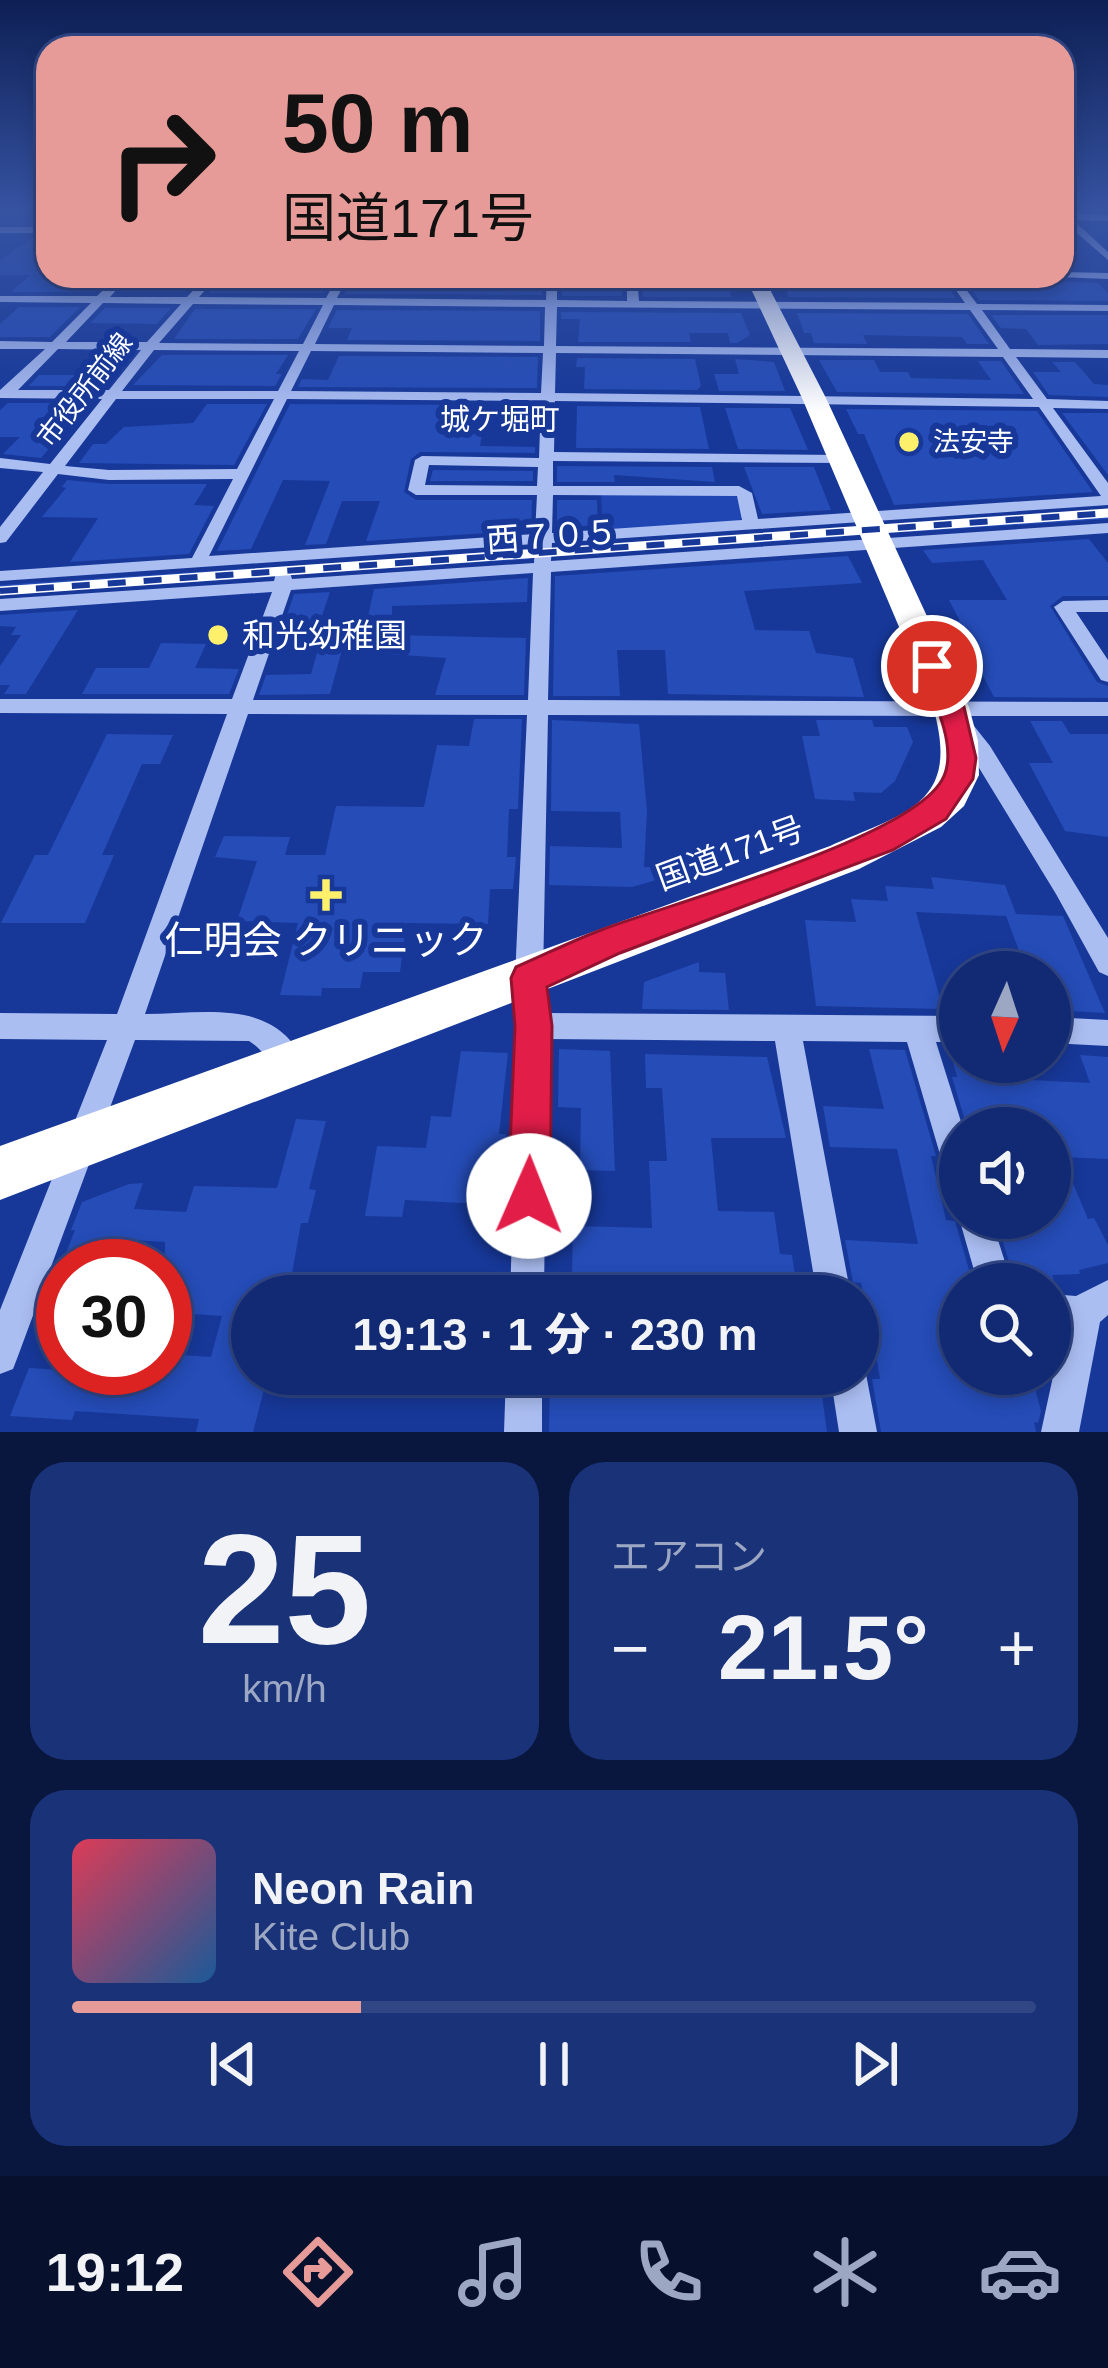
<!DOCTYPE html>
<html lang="ja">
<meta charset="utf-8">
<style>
:root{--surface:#112a73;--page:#1a3278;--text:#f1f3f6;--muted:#9ca7c4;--line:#304685;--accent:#e69b98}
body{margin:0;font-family:Arial,"Noto Sans JP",sans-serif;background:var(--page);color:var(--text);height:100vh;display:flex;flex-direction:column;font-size:45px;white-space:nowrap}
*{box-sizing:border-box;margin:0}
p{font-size:39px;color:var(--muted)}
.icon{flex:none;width:66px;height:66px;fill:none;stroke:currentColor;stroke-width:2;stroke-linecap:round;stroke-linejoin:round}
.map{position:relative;height:1432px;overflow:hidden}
.details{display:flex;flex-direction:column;gap:30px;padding:30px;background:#09173f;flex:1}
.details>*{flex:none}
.top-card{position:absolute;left:36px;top:36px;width:1038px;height:252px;border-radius:36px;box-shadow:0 6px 18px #0003,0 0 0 3px var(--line);background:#e69b98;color:#111;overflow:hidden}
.needle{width:78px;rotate:183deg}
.buttons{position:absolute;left:939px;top:951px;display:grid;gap:24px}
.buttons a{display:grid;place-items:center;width:132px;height:132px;border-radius:50%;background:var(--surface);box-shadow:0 6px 18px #0003,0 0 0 3px var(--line);font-size:60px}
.speed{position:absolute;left:36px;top:1239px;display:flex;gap:24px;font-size:60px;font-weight:700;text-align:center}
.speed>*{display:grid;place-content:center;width:156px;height:156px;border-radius:50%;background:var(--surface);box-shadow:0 6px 18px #0003,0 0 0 3px var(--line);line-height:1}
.speed .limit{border:18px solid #d22;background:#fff;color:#111}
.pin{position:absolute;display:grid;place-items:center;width:102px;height:102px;color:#fff;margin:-51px;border:6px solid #fff;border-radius:50%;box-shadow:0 3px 12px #0007}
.me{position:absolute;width:132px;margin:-66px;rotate:1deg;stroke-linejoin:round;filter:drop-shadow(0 0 9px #0008)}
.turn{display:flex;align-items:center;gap:42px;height:252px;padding:0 48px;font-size:54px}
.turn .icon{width:156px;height:156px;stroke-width:2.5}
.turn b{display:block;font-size:84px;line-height:102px}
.big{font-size:90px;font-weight:800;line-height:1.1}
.details .widget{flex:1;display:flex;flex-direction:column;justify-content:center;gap:18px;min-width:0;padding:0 42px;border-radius:36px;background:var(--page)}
.details .dial{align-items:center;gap:0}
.dial b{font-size:156px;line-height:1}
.song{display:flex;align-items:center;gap:36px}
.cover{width:144px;height:144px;border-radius:18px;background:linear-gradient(135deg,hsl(350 70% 55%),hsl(210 70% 35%))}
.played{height:12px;border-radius:6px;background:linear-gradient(90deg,var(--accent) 30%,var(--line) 30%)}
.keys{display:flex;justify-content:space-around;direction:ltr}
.heat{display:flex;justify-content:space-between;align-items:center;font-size:66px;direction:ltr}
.details .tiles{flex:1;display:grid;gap:30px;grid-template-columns:1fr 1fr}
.widget:last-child{grid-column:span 2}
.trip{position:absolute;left:231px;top:1275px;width:648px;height:120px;border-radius:60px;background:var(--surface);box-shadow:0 6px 18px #0003,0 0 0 3px var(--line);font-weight:800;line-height:120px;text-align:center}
.dock{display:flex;height:192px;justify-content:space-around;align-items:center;background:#07112e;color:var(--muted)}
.dock .icon{width:84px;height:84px}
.dock .current{color:var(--accent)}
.dock b{font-size:54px;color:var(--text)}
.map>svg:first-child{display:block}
</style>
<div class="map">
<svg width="1108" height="1432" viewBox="0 0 1108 1432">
<rect width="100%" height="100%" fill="#173899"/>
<path fill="#1f46b3" d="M601 492 724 493 738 497 743 517 735 523 603 532Z"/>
<path fill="#254cb7" d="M32 238H48V283L109 278 95 292H11L30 275H0V260Z
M150 276H201L185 292H120L132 279Z
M222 276H298L294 281H330L323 293H209Z
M354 276H542V295L344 294Z
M562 276H622V296H562Z
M642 276H725L732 297H643Z
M784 276 899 281 904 290 951 291 956 298 788 297Z
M962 276H1054L1058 281 1098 283 1108 293V301L979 300Z
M19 307H80L50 337H0V324Z
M105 308H171L157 324 90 323Z
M195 309H316L298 339H174Z
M337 310 540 311V341L347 340 352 328H328Z
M561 312 741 313 750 335 737 343H730L728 333H689L691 342H578L580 319H561Z
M797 313 968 314 989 344H967L962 337 863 335 867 344 814 343 811 333H804Z
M991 315H1108V344L1038 345 1026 329 1001 328Z
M162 355H288L276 374H282L275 386 133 385Z
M339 356 538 357 537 388 298 387 302 379 328 380Z
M577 358 695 359 701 386 697 390 584 389 585 367H576Z
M735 359 774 362 785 391H719L714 374H739Z
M819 360H874L880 372H908L911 378 991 380 978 361H1001L1024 394 837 392Z
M1052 362H1075L1094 384 1108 385V397L1049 395 1033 372H1061Z
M92 368H121L105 386H29L39 375H86Z
M8 403H88L41 458 3 454 20 437H0V410Z
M207 404H267L234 465 79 463 93 444H106L124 427 193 423Z
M290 404 487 405 480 446 535 447V453L420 452 411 459 404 492 416 500H532L531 530 366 541 380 501H342L326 544 305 545 330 481 283 480 251 549 217 551Z
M577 406 700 407 709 449 576 448Z
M725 408H790L808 450 738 449Z
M846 409 1037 411 1093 492 894 505 864 434H858Z
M1062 413H1108V475Z
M557 466 712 467 715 482 614 475 615 482H557Z
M744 467H814L831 510 762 514Z
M433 470 533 471V481H430Z
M67 480 109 484H207L194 505 214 506 189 554 70 562 98 518 42 517 66 488 62 487Z
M557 500H597L598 525 557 528Z
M1108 510V519L908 532 903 524Z
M839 528 843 537 556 556V547Z
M1089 539 1108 563V596H1063L1050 606 1097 682 1108 686V698L994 697 954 621H960L949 600H1007L983 560 932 563 923 550Z
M530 549V559L356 570 359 561Z
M848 556 862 583 744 591 755 630 809 631 816 653 853 658 864 697 668 694 665 650H617L620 696H553L555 576Z
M273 567 270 577 0 594V585Z
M528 578 527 602 392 606V635L526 638 524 695H435L446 658 360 652 374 589Z
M330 592 314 639H279L294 594Z
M78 610 26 694H4L10 685H0V666L21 635H11L16 627 0 626V615Z
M321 639H345L330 694 259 695 266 675 311 674Z
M161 643 206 644 195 668 239 669 229 694H82L96 668H149Z
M474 719H522L518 809H509L507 857H516L513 889H490L488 924 406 923 400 972H363L360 988H322L321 996 280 995 298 923 237 921 257 861 215 857 224 836 290 837 285 855H325L336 806 424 807 437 745 469 746Z
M552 720 639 724 647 811 644 867H683L684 872 632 887 549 885 550 846 622 848 620 812 551 811Z
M816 720H872L874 727H907L913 742 895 781 881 793 853 792 855 801 815 799 802 736H820Z
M1030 721H1062L1070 734H1108V837L1065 831 1029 763H1053Z
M107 734 173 735 160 764H142L102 855H114L85 923H1L35 855H48Z
M931 877 1005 885 1016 914 1063 916 1105 1013 1050 1010V972H1027L1006 916 916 912 943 1009 816 1006 805 920 856 922 851 899 888 901 885 886 934 889Z
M699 962V972L725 973 729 1010 642 1009 644 982Z
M559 1049 610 1051 615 1171 580 1170 581 1108 558 1107Z
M869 1049 905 1050 936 1156H931L946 1220 955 1221 973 1284H960V1295H951L960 1332V1374H1031L1041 1411 1038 1423 1034 1422 1036 1432H881L872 1379H880L874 1342 861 1283 853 1282 845 1240 918 1244 897 1149 830 1147 823 1106 884 1109Z
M461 1051 508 1053 499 1134H506L499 1205 405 1200 402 1217 365 1216 377 1146 426 1148 431 1116 451 1117Z
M645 1054 767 1057 786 1138H711L718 1211 774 1212 780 1254 792 1255 798 1296H699L697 1277 572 1276 573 1226 652 1228 649 1161H667L662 1088H646Z
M1080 1055 1108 1057V1159L1062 1157 1088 1219 1094 1218 1108 1245V1263L1079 1270 1080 1274 1052 1275 1055 1284H1016L997 1223 1050 1225V1128L967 1127 952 1077H957L953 1062H987L992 1078 1090 1083Z
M296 1119 326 1121 309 1189 316 1190 308 1223H301L288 1296H252V1374H268L253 1432H196L199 1419 75 1411 72 1420 10 1416 29 1368 95 1372 96 1368H165V1354L211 1357 222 1316 165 1312V1242L118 1239 108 1266H63V1318L41 1317 75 1230H71L82 1202 129 1184 143 1183 134 1209 186 1212 194 1186 277 1188Z
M550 1374H819L827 1432H549Z"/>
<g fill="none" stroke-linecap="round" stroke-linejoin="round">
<path fill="#abbef2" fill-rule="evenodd" d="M1062 212 1108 215V221L1073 220 1108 252V260L1062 220Z
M0 227H48V233H0Z
M1062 272 1108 273V279L1058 277Z
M118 276H129L110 297H187L207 276H218L199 297 326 298 338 276H348L337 298 546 300 547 276H557V300L627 301V276H637L639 301 965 303 946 276H956L977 304 1108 305V311L982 310 1010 349 1108 350V358L1016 357 1047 399 1108 401V409L1053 408 1108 483V505L552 543 551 561 1108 523V533L551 572 548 700 1108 702V716H966L990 746 1108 938V976L1099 972 1056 894 951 722 958 716 548 715 543 978 546 1013 960 1016V1042H936L963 1128H960V1184L949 1179 944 1168 907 1042 803 1041 851 1296H817L775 1041 547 1039 544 1296H510L519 1026 515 978 527 715 248 714 145 1014C205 1014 276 997 305 1064L300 1074 290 1078C273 1071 266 1051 249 1041L135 1040 18 1356 13 1369 0 1374V1310L107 1040 0 1039V1013L117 1014 227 714 0 713V699H232L272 592 0 611V599L274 581 277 569H289L292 579 534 563 535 544 0 581V571L192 558 233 479 109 480 58 474 6 542 0 543V527L43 472 0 468V458L50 464 102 399 0 398V390L45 349H0V341L52 342 91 303 0 302V296H97ZM103 303 181 304 147 342H66ZM193 304 323 305 303 344 159 343ZM334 305 545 307 544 346 315 344ZM557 307 970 310 998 349 556 346ZM58 349 141 350 109 390H18ZM154 350 299 351 278 391H122ZM311 351 543 353 541 393 291 391ZM556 353 1003 357 1033 399 555 393ZM116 399H274L237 469 109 470 65 466ZM287 399 541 401 539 458 422 456 415 460 408 490 416 495H537L535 534 209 556ZM555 401 1039 407 1101 496 758 519 752 493 739 486H553V461L840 463 847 459 840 455 554 452ZM429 465 538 467 537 486 425 485ZM553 495 737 496 742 520 552 533ZM533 573 528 700H253L291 590Z
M1108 600V612H1076L1108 660V682L1101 680 1054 607 1063 601Z
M1050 1017 1108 1020V1046L1050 1043Z
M960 1215V1218H991L1012 1284H978L959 1218Z
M1108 1280V1315L1100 1322 1079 1432H1041L1063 1330 1050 1328V1294L1076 1296Z
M858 1360 866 1374 877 1432H839L830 1374H858Z
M506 1374H542V1432H504Z"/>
<path fill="#fff" fill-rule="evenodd" d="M745 276H763L826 398 969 707 978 741 979 775 964 806 941 827 859 869 0 1200V1146L830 846C907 812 961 804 933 707L802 398Z"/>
<g stroke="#fff" stroke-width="9">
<path id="rail" d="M0 591 1108 513"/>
</g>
<use href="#rail" stroke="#173899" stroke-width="6" stroke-dasharray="18" stroke-linecap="butt"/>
</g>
<linearGradient id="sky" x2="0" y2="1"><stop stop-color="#0d1f54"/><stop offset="0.51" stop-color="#3653a2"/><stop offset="1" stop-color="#3653a2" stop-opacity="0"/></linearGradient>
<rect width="1108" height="412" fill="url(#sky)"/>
<path fill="#e11d48" stroke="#92132f" stroke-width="3" d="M932 657 941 660 964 707 976 758 973 779 946 819 893 850 620 953 547 987 552 1026 550 1196 544 1210 529 1216 514 1210 508 1196 515 1026 511 978 516 967C544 955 572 941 601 930 672 903 909 839 942 780 960 749 932 695 919 666Z"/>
<g fill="#fff06c" stroke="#173899" stroke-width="4.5">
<circle cx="909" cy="442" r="12"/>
<circle cx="218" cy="635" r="12"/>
<path d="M320 877h12v12h12v12h-12v12h-12v-12h-12v-12h12z"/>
</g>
<g text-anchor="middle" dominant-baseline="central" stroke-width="12" stroke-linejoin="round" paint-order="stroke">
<g font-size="27" fill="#fff" stroke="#173899">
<text transform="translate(85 390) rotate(-52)">市役所前線</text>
</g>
<g font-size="27" fill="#fff" stroke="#173899" text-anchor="start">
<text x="933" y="442">法安寺</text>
</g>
<g font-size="30" fill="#fff" stroke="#173899">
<text x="500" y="419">城ケ堀町</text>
</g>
<g font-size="33" fill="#fff" stroke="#173899">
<text transform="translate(552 536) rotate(-4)">西７０５</text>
<text transform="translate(730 853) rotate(-20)">国道171号</text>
</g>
<g font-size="33" fill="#fff" stroke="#173899" text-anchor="start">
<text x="242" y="635">和光幼稚園</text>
</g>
<g font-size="39" fill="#fff" stroke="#173899">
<text x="326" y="940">仁明会 クリニック</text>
</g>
</g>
</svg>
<div class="buttons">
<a><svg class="needle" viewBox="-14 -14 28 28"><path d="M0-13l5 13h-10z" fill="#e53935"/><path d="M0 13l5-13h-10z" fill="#9ca7c4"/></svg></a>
<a><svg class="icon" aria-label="sound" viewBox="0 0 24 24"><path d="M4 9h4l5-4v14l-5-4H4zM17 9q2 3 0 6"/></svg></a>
<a><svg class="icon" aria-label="search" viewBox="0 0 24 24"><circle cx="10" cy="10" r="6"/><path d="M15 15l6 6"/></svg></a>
</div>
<div class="speed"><div class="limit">30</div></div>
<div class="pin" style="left:932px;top:666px;background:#d93025"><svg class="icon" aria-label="arrive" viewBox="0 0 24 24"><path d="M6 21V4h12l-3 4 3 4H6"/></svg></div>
<svg class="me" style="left:529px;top:1196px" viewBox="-20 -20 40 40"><circle r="19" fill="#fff"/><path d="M0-13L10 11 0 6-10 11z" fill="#e11d48"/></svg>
<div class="trip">19:13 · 1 分 · 230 m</div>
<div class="top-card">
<div class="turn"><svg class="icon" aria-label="right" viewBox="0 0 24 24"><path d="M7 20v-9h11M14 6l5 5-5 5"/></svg><div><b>50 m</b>国道171号</div></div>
</div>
</div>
<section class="details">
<div class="tiles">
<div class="widget dial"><b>25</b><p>km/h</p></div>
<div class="widget"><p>エアコン</p>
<div class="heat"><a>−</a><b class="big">21.5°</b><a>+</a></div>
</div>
<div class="widget">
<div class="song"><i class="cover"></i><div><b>Neon Rain</b><p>Kite Club</p></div></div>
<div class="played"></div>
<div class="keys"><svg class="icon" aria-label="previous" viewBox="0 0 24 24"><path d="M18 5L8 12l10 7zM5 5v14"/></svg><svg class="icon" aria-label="pause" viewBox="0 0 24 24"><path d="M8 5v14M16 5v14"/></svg><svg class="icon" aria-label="next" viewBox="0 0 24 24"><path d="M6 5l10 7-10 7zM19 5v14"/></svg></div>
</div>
</div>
</section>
<nav class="dock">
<b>19:12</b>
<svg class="icon current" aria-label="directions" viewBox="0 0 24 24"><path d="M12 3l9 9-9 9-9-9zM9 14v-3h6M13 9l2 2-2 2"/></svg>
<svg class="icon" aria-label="music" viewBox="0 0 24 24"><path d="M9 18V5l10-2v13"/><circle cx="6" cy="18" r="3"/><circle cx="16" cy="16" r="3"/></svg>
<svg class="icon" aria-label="phone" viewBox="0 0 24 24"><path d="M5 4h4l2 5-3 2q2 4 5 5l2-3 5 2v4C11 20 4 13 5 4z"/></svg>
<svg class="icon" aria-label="climate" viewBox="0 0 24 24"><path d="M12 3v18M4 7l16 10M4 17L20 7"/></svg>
<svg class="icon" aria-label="car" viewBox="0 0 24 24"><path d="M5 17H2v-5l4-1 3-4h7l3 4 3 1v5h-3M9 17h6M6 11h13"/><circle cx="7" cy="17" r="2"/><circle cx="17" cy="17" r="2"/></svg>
</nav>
